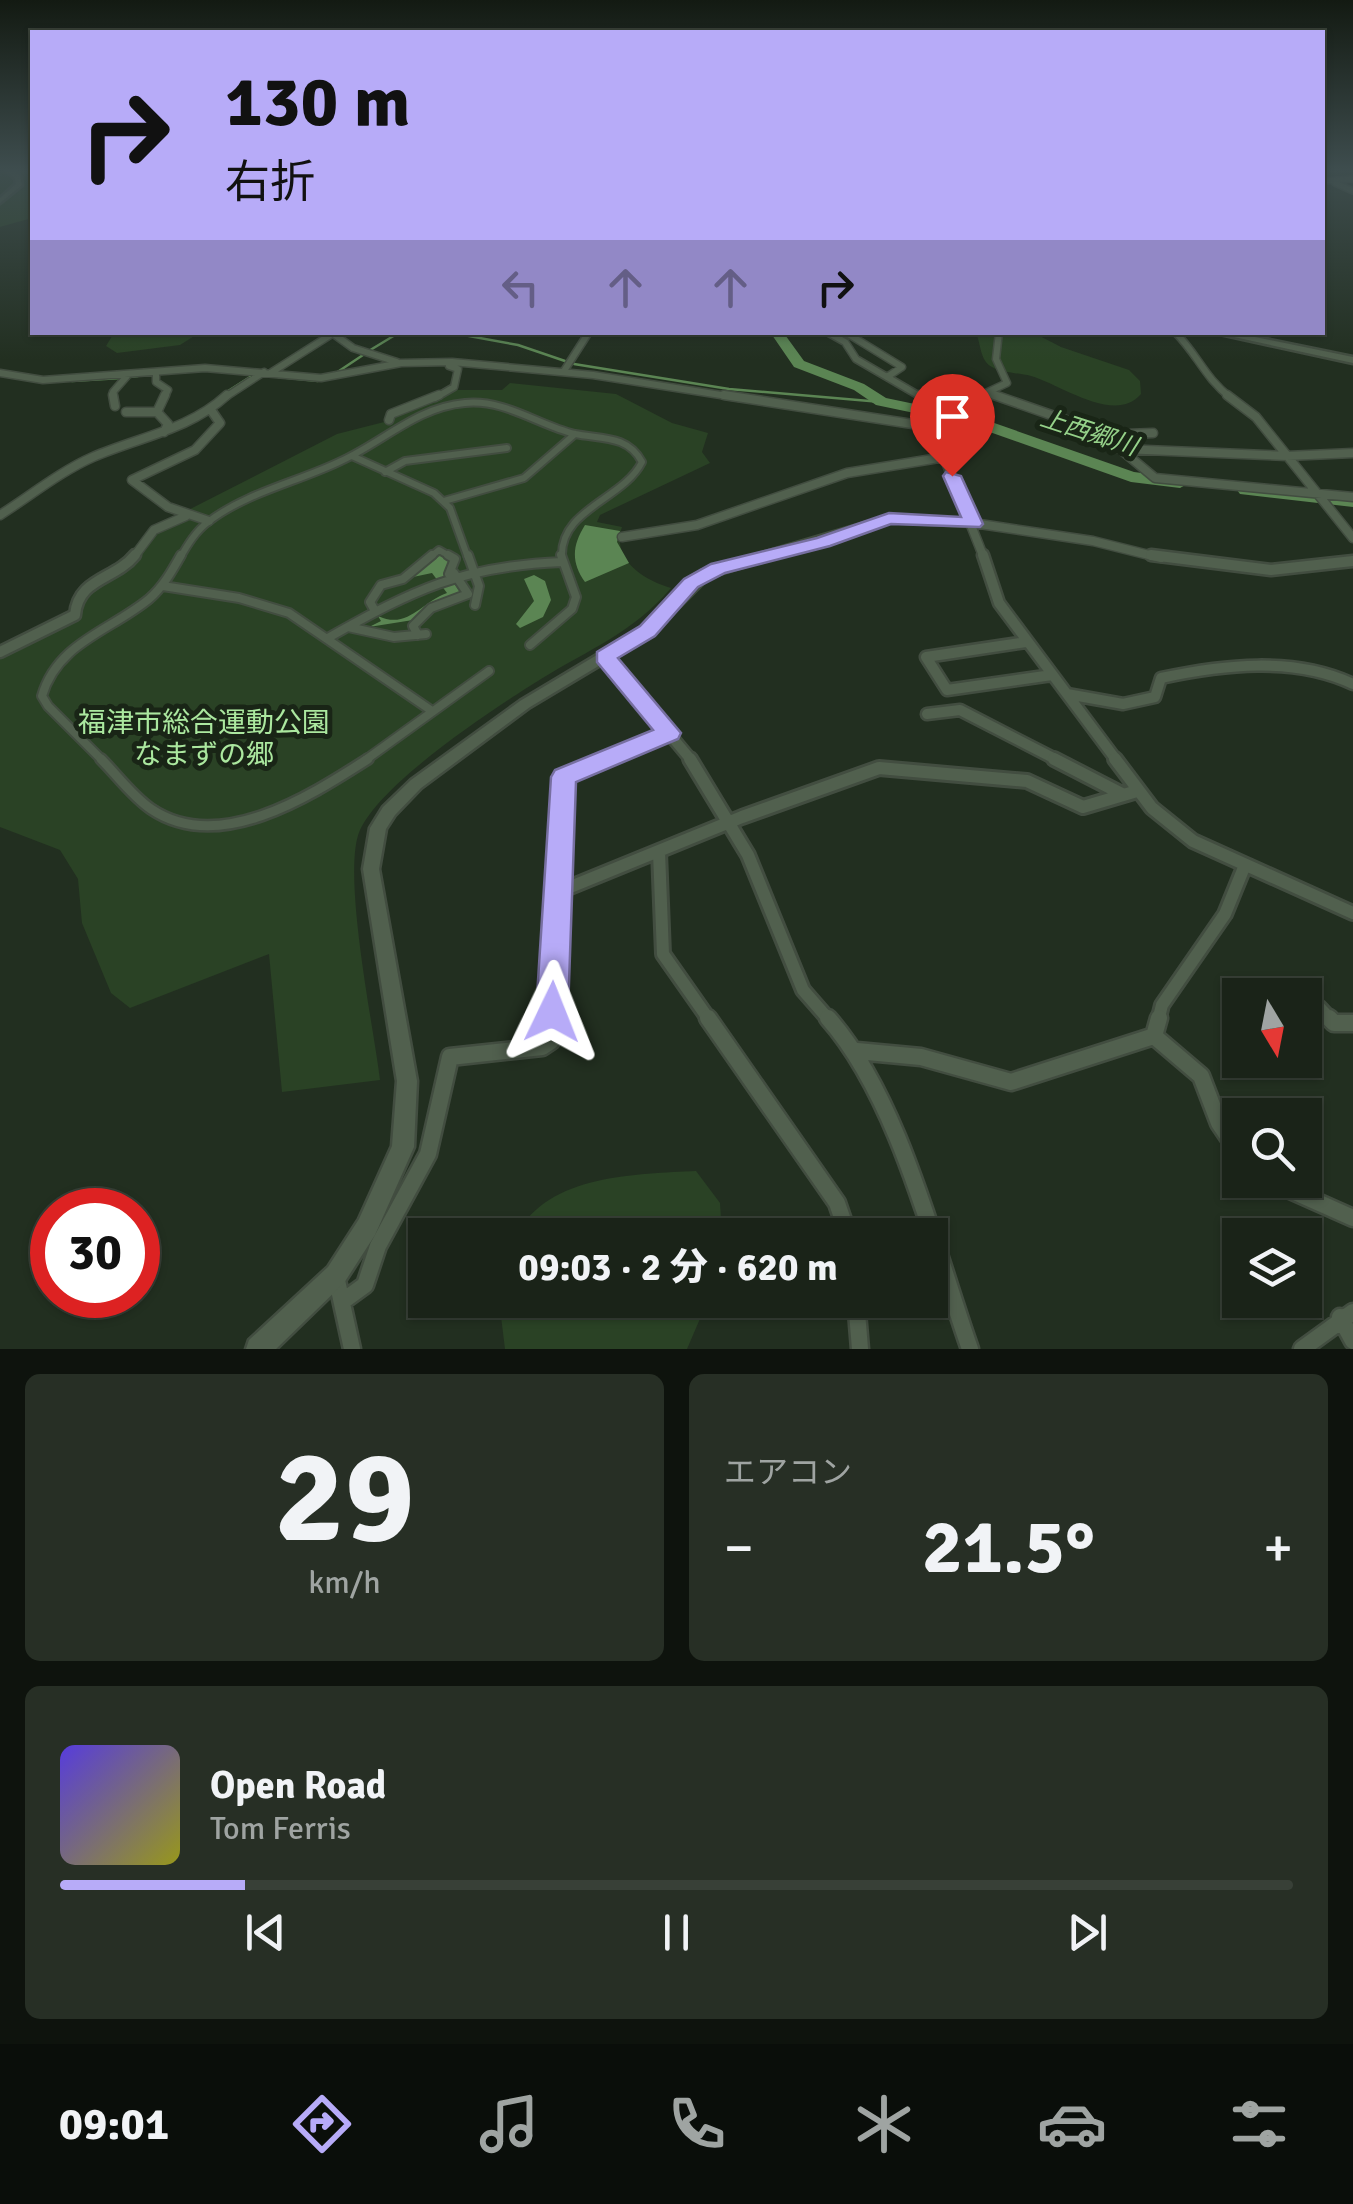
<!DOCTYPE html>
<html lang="ja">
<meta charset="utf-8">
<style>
:root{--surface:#1a2318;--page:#272f25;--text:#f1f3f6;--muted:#9fa4a2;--line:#384037;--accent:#b7abf8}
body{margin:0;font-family:Signika,"Noto Sans JP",sans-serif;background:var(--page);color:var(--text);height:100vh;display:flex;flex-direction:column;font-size:38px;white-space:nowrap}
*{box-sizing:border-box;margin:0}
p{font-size:32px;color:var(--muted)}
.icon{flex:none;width:55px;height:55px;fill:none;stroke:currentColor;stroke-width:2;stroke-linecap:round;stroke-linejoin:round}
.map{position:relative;height:1349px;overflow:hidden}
.details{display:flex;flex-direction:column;gap:25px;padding:25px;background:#0e130d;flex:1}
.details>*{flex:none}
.guide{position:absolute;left:30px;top:30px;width:1295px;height:305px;border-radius:0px;box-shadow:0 2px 8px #0004,0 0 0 2px var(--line);background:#b7abf8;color:#111;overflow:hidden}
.needle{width:65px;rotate:170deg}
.tools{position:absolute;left:1222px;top:978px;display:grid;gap:20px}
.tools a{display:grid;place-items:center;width:100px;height:100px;border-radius:0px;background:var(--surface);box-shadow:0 2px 8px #0004,0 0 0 2px var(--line);font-size:50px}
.speed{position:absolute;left:30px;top:1188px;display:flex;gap:20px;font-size:50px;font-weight:700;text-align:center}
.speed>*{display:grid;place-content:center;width:130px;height:130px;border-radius:50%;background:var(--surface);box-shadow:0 2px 8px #0004,0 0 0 2px var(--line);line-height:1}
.speed .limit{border:15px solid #d22;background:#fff;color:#111}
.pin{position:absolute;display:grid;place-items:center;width:85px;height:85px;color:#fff;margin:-102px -42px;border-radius:50% 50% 50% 0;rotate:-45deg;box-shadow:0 0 10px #0007}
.pin .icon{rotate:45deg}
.me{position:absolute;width:110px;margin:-55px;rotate:2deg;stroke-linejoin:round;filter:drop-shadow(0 0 8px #0008)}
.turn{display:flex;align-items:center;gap:35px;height:210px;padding:0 30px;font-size:45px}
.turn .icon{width:130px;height:130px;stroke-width:2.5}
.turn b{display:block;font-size:70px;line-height:85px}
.lanes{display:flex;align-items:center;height:95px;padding:0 30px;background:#0003;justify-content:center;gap:50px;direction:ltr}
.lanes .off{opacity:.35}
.big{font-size:75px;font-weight:800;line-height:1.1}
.details .tile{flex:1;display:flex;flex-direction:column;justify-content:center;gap:15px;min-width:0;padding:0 35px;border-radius:15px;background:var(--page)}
.details .dial{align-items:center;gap:0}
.dial b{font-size:130px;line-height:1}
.song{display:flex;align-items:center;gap:30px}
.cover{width:120px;height:120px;border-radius:15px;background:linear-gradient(135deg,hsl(250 70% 55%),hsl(60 70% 35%))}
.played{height:10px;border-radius:5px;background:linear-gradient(90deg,var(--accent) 15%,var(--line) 15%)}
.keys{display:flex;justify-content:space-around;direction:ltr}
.heat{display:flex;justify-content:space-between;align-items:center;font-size:55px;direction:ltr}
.details .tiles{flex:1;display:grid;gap:25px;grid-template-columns:1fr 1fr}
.tile:last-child{grid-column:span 2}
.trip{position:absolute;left:408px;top:1218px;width:540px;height:100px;border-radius:0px;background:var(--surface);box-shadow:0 2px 8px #0004,0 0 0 2px var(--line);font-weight:800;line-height:100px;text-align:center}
.tabs{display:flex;height:160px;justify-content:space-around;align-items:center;background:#0a0e0a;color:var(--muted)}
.tabs .icon{width:70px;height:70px}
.tabs .selected{color:var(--accent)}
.tabs b{font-size:45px;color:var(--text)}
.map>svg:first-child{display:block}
</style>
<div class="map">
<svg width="1353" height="1349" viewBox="0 0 1353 1349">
<rect width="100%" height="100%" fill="#222f20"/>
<path fill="#2a4225" d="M0 171H32V218L0 227Z
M114 333V332L199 333 180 345 117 353 106 346Z
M976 333H1034L1061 347 1129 370 1140 381 1141 394C1115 425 1060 384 1031 376 1019 373 1003 373 992 367 980 361 981 344 976 333Z
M510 383 616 394 672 423 708 433 702 452 710 463 600 515 597 522 622 527C611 558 642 580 671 588 634 632 588 650 541 679 493 709 383 781 360 830 341 872 374 1028 380 1080L282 1092 269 954 130 1008 111 993 82 923 78 879 60 850 0 827V649L74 611V594L120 566 155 527 337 434 392 420 393 415 454 390H502Z
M696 1171 720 1203 722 1235H517C547 1174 639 1174 696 1171Z
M499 1300H708L687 1349H505Z"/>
<path fill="#5b8553" d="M585 525 620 531 617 542 629 563 585 582C571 562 572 546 585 525Z
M439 552 451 561 446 570 461 594 432 603 413 620 369 627 381 621 378 616C408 630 421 602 447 593L432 573 413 577Z
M534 575 545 581 551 600 543 617 520 628 516 624 534 601 524 579Z"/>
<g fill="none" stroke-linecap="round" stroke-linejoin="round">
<path stroke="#5b8553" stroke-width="2.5" d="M447 332 518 345 565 361
M367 352 400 332
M574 364 729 389 881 402
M336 373 363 355
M130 377 138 376
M278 377 318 381
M72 381 121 378
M225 393 250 377"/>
<path fill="#5b8553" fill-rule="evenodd" d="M770 332H783L804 361 864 384 886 398 977 417 1134 472 1180 478 1189 483 1180 488 1131 482 967 424 876 405 854 390 794 367Z
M1246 485 1353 497V507L1240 494 1237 490Z"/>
<g stroke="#424d40" stroke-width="10">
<path id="pedestrian-far2" d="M352 456 434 493 450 508 468 558
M385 472 405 461 507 448
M444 501 524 478 575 434
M180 558C188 544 196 531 208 522 247 492 298 482 341 461 383 442 417 407 465 403 505 399 538 425 575 434 601 439 628 435 642 462 623 500 559 509 562 558
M429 558 439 550 453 558"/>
</g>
<g stroke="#424d40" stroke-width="12">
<path id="pedestrian-far1" d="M448 555 455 559 449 574
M468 555 479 586 475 605
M163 586 239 598 289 613 432 711
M375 611 370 602 381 585 403 579 432 555
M348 627 394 637 426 634
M418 635 413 626 431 608 468 594 454 573
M328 638C413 590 462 566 562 562
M530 645 572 609 576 597 561 555
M103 761 48 706 42 696C57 643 110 631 149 599 163 587 172 571 181 555
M364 761 489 671"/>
</g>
<g stroke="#424d40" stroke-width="14">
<path id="pedestrian" d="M101 759C117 775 132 796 151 809 219 855 310 796 368 759"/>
</g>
<g stroke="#424d40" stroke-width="8">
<path id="minor-far5" d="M1322 181 1353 179
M1335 183 1353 191"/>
</g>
<g stroke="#424d40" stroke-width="9">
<path id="minor-far4" d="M827 332 845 342 856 359 923 398
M845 332 902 367 887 377
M1175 332C1198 355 1204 377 1231 398
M335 335 353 348 397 362
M564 371 589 332
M272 372 335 332
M0 373 43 380 205 368 321 378 401 363 452 362 593 375 740 398
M156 373V382L168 390 164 398
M990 394 1003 398
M114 398 113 392 127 376
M224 398 264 372
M435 398 454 387 458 369 449 366
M975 398 1007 383 996 359 999 332"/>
</g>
<g stroke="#424d40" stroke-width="11">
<path id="minor-far3" d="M113 395 115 406
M724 395 932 427
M919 395 945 410
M994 395 1083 426 1113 443 1155 478 1353 497
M1227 395 1256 417 1353 538
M126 412H157
M389 420 391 414 439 395
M932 427 984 558
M932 427 948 410 982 395
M164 432 168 424 157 412 165 395
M1101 435 1153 433
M1122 449 1287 456 1353 453
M0 515C30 496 61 471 93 457 139 437 189 430 227 395
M209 521 168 507 132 480 195 450 220 423 211 410
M973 523 1093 541 1161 558
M622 537 697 525 847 473 945 457
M133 558 154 530 186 516"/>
</g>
<g stroke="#424d40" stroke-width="15">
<path id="minor-far2" d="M983 555 999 603 1117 761
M1151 555 1271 570 1353 561
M1026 642 926 657 947 690 1052 675
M0 652 75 615C78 578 115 580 135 555
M605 657 692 761
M1067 694 1123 704 1155 697 1161 678C1222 665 1294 656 1353 684
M927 714 960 710 1059 761
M601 761 669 733"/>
</g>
<g stroke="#424d40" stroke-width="18">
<path id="minor-far1" d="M690 759 748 855 803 990 830 1021
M1054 759 1122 794
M1115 759 1152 808 1193 841 1353 913
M659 852 663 954 710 1021
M558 892 564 777 607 759
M1319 1007 1332 1021
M552 1021 558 892 742 817 879 768 1027 781 1083 807 1137 791
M1158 1021 1162 1005 1225 914 1245 865"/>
</g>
<g stroke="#424d40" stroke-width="21">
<path id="minor" d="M708 1018 837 1203 848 1235
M828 1018C899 1098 934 1247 970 1349
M1329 1018 1334 1023H1353
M1154 1036 1159 1018
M857 1051 921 1057 1011 1082 1154 1036 1201 1076 1219 1123 1240 1154
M1268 1180 1353 1218
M336 1276 352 1349
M856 1300 860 1349
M343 1301 365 1285 378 1246 428 1154 450 1057 542 1047 551 1041 552 1018
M1340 1317 1353 1341
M1302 1349 1353 1312"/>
</g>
<g stroke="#424d40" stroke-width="5">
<path id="tertiary" d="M889 516 973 520 979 523 973 526 890 522 709 577 652 634 530 707 421 788 395 815 386 829 379 869 417 1081 414 1147 375 1235 344 1283 276 1349H246L249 1340 328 1267 359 1219 392 1146 397 1081 363 869 370 828 383 807 411 780 520 701 642 628 701 571Z"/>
</g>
<g stroke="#424d40" stroke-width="5">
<path id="secondary" d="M6 171H14L20 176 22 185 0 203V198L16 184 15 178Z
M1211 332H1231L1353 357V363Z"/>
</g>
<use href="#pedestrian-far2" stroke="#51604e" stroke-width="6"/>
<use href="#pedestrian-far1" stroke="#51604e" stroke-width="8"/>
<use href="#pedestrian" stroke="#51604e" stroke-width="9"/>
<use href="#minor-far5" stroke="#51604e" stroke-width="5"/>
<use href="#minor-far4" stroke="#51604e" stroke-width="6"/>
<use href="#minor-far3" stroke="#51604e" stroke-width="8"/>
<use href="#minor-far2" stroke="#51604e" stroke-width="10"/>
<use href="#minor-far1" stroke="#51604e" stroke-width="12"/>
<use href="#minor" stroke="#51604e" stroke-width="16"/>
<use href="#tertiary" fill="#51604e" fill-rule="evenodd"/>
<use href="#secondary" fill="#51604e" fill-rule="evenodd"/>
</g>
<linearGradient id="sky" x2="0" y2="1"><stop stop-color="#131a12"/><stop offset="0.47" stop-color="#3e4d4e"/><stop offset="1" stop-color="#3e4d4e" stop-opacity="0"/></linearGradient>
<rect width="1353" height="360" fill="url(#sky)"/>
<path fill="#b7abf8" stroke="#776fa1" stroke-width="2.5" d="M946 472 961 476 983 524 980 527 891 524 830 546 725 573 698 587 655 636 618 658 681 733 678 739 576 782 568 1012 563 1022 552 1026 541 1022 536 1012 551 777 555 770 653 730 597 662V652L640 626 684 579 711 564 817 538 889 513 961 517 943 476Z"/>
<g text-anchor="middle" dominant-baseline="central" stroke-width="10" stroke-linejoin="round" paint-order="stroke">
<g font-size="25" font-style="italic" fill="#95d189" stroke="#192516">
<text transform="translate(1089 432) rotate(18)">上西郷川</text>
</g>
<g font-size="28" fill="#abe89f" stroke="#192516">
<text x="204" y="723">福津市総合運動公園<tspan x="204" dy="32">なまずの郷</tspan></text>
</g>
</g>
</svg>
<div class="tools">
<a><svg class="needle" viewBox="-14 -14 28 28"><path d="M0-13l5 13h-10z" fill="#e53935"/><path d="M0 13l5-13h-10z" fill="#9fa4a2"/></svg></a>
<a><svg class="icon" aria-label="search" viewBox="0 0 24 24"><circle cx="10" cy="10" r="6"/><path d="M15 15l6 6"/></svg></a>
<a><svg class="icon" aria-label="layers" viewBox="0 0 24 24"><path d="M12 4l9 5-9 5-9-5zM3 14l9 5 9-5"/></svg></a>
</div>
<div class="speed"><div class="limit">30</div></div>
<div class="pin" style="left:952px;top:476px;background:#d93025"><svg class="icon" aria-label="arrive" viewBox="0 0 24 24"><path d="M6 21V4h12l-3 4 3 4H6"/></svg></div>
<svg class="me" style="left:552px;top:1012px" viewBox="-20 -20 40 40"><path d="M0-17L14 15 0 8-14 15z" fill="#b7abf8" stroke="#fff" stroke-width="4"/></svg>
<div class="trip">09:03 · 2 分 · 620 m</div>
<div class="guide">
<div class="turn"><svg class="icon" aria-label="right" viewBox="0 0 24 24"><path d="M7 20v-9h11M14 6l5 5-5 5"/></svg><div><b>130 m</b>右折</div></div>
<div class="lanes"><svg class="icon off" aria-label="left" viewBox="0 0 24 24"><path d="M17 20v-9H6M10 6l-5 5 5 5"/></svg><svg class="icon off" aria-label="ahead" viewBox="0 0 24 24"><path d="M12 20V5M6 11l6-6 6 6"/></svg><svg class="icon off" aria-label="ahead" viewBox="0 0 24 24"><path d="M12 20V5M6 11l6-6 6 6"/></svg><svg class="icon" aria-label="right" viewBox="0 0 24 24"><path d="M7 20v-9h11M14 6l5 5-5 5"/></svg></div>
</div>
</div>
<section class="details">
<div class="tiles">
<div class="tile dial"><b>29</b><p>km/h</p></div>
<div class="tile"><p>エアコン</p>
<div class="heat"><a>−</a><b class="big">21.5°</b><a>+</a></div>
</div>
<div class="tile">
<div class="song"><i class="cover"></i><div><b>Open Road</b><p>Tom Ferris</p></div></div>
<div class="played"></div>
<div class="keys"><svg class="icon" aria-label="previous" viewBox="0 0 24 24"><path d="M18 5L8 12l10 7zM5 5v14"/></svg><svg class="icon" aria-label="pause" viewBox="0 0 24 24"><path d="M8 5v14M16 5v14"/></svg><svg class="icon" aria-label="next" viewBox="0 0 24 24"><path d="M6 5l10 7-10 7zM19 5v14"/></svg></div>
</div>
</div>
</section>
<nav class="tabs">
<b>09:01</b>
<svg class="icon selected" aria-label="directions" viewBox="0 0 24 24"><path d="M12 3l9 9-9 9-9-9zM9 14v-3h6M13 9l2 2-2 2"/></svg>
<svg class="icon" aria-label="music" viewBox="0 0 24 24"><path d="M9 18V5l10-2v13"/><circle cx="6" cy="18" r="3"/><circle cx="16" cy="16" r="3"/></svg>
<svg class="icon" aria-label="phone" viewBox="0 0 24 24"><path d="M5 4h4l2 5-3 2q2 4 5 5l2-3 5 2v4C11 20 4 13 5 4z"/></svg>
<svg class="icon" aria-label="climate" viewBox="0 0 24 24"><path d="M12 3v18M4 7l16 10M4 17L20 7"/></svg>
<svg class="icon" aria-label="car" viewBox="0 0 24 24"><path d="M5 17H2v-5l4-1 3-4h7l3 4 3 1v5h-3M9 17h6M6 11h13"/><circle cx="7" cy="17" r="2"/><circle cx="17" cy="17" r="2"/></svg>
<svg class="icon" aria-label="filters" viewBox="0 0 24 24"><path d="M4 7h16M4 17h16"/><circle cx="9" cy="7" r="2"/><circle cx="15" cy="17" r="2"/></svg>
</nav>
